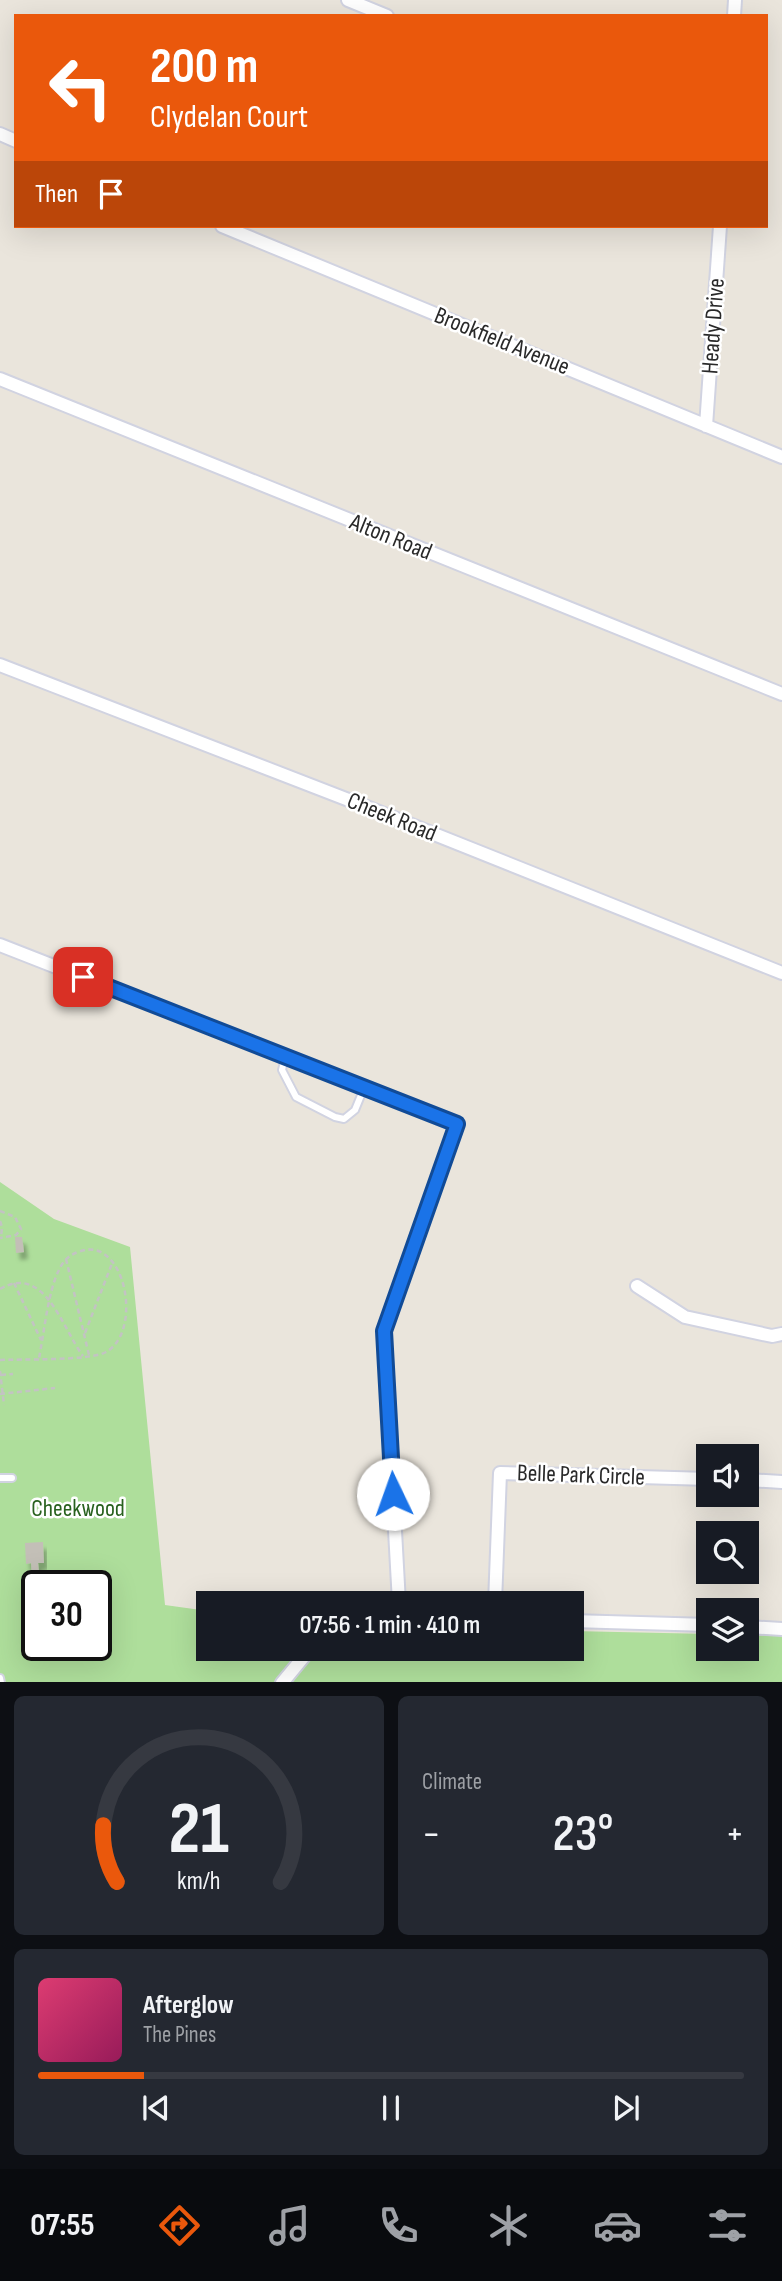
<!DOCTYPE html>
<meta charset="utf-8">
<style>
:root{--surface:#171b24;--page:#242831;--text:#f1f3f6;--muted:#9ea1a6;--line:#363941;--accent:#ea580c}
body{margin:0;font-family:"Sofia Sans Condensed",sans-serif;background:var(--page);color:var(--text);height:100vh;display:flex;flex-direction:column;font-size:26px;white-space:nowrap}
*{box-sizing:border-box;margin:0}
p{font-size:23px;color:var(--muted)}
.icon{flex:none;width:38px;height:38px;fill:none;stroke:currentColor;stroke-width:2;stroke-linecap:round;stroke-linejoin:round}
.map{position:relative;height:1682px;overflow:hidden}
.sheet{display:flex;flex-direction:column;gap:14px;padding:14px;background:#0d0f14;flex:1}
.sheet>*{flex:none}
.hud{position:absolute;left:14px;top:14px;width:754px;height:214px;border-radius:0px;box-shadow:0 7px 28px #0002;background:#ea580c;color:#fff;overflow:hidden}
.buttons{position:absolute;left:696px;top:1444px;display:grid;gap:14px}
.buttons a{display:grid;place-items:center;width:63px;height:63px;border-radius:0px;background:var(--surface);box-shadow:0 7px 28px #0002;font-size:35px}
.speed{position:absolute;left:21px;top:1570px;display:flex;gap:14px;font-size:35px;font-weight:700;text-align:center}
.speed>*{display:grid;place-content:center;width:91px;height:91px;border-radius:50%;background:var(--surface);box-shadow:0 7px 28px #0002;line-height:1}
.speed .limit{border:4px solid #111;border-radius:10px;background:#fff;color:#111}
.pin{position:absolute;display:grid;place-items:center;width:60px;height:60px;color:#fff;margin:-30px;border-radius:14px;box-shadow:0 4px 10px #0006}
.me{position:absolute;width:77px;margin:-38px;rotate:357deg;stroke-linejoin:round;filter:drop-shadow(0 0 5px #0008)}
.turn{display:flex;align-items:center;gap:24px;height:147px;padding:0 21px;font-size:32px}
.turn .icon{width:91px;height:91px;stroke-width:2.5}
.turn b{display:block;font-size:49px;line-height:60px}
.then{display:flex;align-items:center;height:66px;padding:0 21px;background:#0003;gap:14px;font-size:26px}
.big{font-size:52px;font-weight:600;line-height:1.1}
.sheet .tile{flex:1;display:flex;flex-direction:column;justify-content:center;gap:10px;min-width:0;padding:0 24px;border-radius:10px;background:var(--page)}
.sheet .dial{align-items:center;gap:0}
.dial svg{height:182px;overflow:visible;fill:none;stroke:var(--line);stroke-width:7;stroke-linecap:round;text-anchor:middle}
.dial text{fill:var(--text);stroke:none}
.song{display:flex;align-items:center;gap:21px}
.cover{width:84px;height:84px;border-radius:10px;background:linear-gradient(135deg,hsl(340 70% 55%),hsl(330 70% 35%))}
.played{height:7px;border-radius:4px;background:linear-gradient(90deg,var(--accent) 15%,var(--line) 15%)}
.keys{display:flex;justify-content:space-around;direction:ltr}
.heat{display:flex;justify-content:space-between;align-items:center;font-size:38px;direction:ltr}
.sheet .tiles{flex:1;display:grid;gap:14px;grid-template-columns:1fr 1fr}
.tile:last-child{grid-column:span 2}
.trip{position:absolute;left:196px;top:1591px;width:388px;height:70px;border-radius:0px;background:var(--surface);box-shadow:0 7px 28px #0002;font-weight:600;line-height:70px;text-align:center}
.tabs{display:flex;height:112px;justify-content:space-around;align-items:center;background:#090b0e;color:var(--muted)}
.tabs .icon{width:49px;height:49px}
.tabs .current{color:var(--accent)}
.tabs b{font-size:32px;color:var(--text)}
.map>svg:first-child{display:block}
</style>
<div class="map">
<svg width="782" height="1683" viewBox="0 0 782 1683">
<defs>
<filter id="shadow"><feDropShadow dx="4" dy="7" stdDeviation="2" flood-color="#0004"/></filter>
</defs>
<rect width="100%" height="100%" fill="#eae5dc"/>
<path fill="#aede9b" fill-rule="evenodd" d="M0 1182 54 1219 130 1247 165 1605 208 1611V1648H572V1631L709 1634V1648H747V1635L782 1636V1682H0ZM37 1586H96V1645H37Z"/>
<path fill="#c3bfb7" filter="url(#shadow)" d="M15 1237H22L24 1252 16 1253Z
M43 1542 44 1563H38L40 1580H32L31 1563 26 1564 25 1543Z"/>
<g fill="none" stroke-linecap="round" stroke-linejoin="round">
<g stroke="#d1d3e1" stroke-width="10">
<path id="service" d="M285 1057 282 1070 296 1097 335 1117 344 1119 355 1110 364 1088
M0 1478H12
M0 1678 1 1683"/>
</g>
<g stroke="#d1d3e1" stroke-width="16">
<path id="minor" d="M348 0 387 16
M734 16 735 0
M0 134 16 141
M222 226 782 457
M0 379 782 694
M706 426 720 226
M0 665 359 804 782 973
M0 945 457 1124 384 1331 399 1603
M637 1286 685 1317 772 1336 782 1334
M747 1480 782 1482
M495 1603 500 1473 709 1479
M572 1621 709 1625
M747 1627 782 1629
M282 1683 311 1648"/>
</g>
<path stroke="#c3c3c3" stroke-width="2.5" stroke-dasharray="5 3.5" stroke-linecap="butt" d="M0 1211 15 1217 21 1229 16 1235 0 1238
M0 1221 2 1227 1 1237
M66 1259 89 1355
M14 1283 41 1340
M0 1289C45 1263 62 1328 83 1356
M85 1333 113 1261
M0 1360C21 1359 91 1361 106 1352 144 1331 125 1233 78 1252 69 1255 63 1261 59 1270 48 1291 44 1334 39 1358
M0 1371 4 1405
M1 1375 13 1374
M0 1394 55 1388"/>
<use href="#service" stroke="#fff" stroke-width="6"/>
<use href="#minor" stroke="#fff" stroke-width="12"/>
</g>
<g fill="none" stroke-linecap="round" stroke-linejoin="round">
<g stroke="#114b97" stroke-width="18">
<path id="route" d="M83 977 457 1124 384 1331 393 1494"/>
</g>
<use href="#route" stroke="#1a73e8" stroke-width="12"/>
</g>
<g text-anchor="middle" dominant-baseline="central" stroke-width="5" stroke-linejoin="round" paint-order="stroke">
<g font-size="24" fill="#292929" stroke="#fff">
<text transform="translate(713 326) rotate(-86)">Heady Drive</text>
<text transform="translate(502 341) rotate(22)">Brookfield Avenue</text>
<text transform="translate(391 537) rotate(22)">Alton Road</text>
<text transform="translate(392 817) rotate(22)">Cheek Road</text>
<text transform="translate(581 1475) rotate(2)">Belle Park Circle</text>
</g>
<g font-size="24" fill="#28611e" stroke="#fff">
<text x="78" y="1508">Cheekwood</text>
</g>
</g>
</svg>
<div class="buttons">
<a><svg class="icon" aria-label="sound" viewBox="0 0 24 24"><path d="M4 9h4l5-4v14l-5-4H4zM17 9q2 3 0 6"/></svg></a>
<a><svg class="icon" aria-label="search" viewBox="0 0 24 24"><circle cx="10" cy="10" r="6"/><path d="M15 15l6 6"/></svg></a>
<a><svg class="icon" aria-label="layers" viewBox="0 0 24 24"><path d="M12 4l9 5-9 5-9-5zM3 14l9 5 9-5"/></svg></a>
</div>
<div class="speed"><div class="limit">30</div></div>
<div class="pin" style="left:83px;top:977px;background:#d93025"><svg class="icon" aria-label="arrive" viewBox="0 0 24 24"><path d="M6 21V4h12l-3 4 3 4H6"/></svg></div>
<svg class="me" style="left:393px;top:1494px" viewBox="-20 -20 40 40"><circle r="19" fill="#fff"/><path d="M0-13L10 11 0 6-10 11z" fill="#1a73e8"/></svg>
<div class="trip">07:56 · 1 min · 410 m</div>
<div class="hud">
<div class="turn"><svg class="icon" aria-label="left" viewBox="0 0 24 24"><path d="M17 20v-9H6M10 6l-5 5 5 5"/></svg><div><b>200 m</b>Clydelan Court</div></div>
<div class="then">Then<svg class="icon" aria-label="arrive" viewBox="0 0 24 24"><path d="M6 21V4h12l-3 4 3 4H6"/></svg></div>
</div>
</div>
<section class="sheet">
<div class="tiles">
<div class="tile dial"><svg viewBox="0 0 100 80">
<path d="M14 69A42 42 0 1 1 86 69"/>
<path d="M14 69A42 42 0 0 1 8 44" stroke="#ea580c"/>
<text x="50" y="56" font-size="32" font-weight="700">21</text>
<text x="50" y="72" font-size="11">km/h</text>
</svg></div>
<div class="tile"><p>Climate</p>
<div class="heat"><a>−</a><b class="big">23°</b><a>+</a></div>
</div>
<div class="tile">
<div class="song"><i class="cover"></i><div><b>Afterglow</b><p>The Pines</p></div></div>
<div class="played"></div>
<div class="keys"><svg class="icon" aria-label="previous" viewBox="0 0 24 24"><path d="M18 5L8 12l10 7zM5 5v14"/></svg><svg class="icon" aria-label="pause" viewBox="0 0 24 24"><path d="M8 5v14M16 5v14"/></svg><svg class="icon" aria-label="next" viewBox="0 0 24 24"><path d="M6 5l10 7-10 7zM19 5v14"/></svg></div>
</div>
</div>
</section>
<nav class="tabs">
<b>07:55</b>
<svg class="icon current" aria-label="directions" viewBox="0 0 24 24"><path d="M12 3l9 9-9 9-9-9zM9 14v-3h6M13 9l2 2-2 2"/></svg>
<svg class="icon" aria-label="music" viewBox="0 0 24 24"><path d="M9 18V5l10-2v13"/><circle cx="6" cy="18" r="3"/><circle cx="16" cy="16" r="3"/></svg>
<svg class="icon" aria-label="phone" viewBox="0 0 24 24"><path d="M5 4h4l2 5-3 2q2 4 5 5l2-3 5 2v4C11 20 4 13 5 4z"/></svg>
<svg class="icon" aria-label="climate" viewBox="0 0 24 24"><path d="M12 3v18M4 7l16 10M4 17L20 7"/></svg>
<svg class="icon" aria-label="car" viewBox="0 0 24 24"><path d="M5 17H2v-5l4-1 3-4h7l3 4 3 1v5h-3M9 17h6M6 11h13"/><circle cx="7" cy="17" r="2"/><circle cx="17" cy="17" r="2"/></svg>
<svg class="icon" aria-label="filters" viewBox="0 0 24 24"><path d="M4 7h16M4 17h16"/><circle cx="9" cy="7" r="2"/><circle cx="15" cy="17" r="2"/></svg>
</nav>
